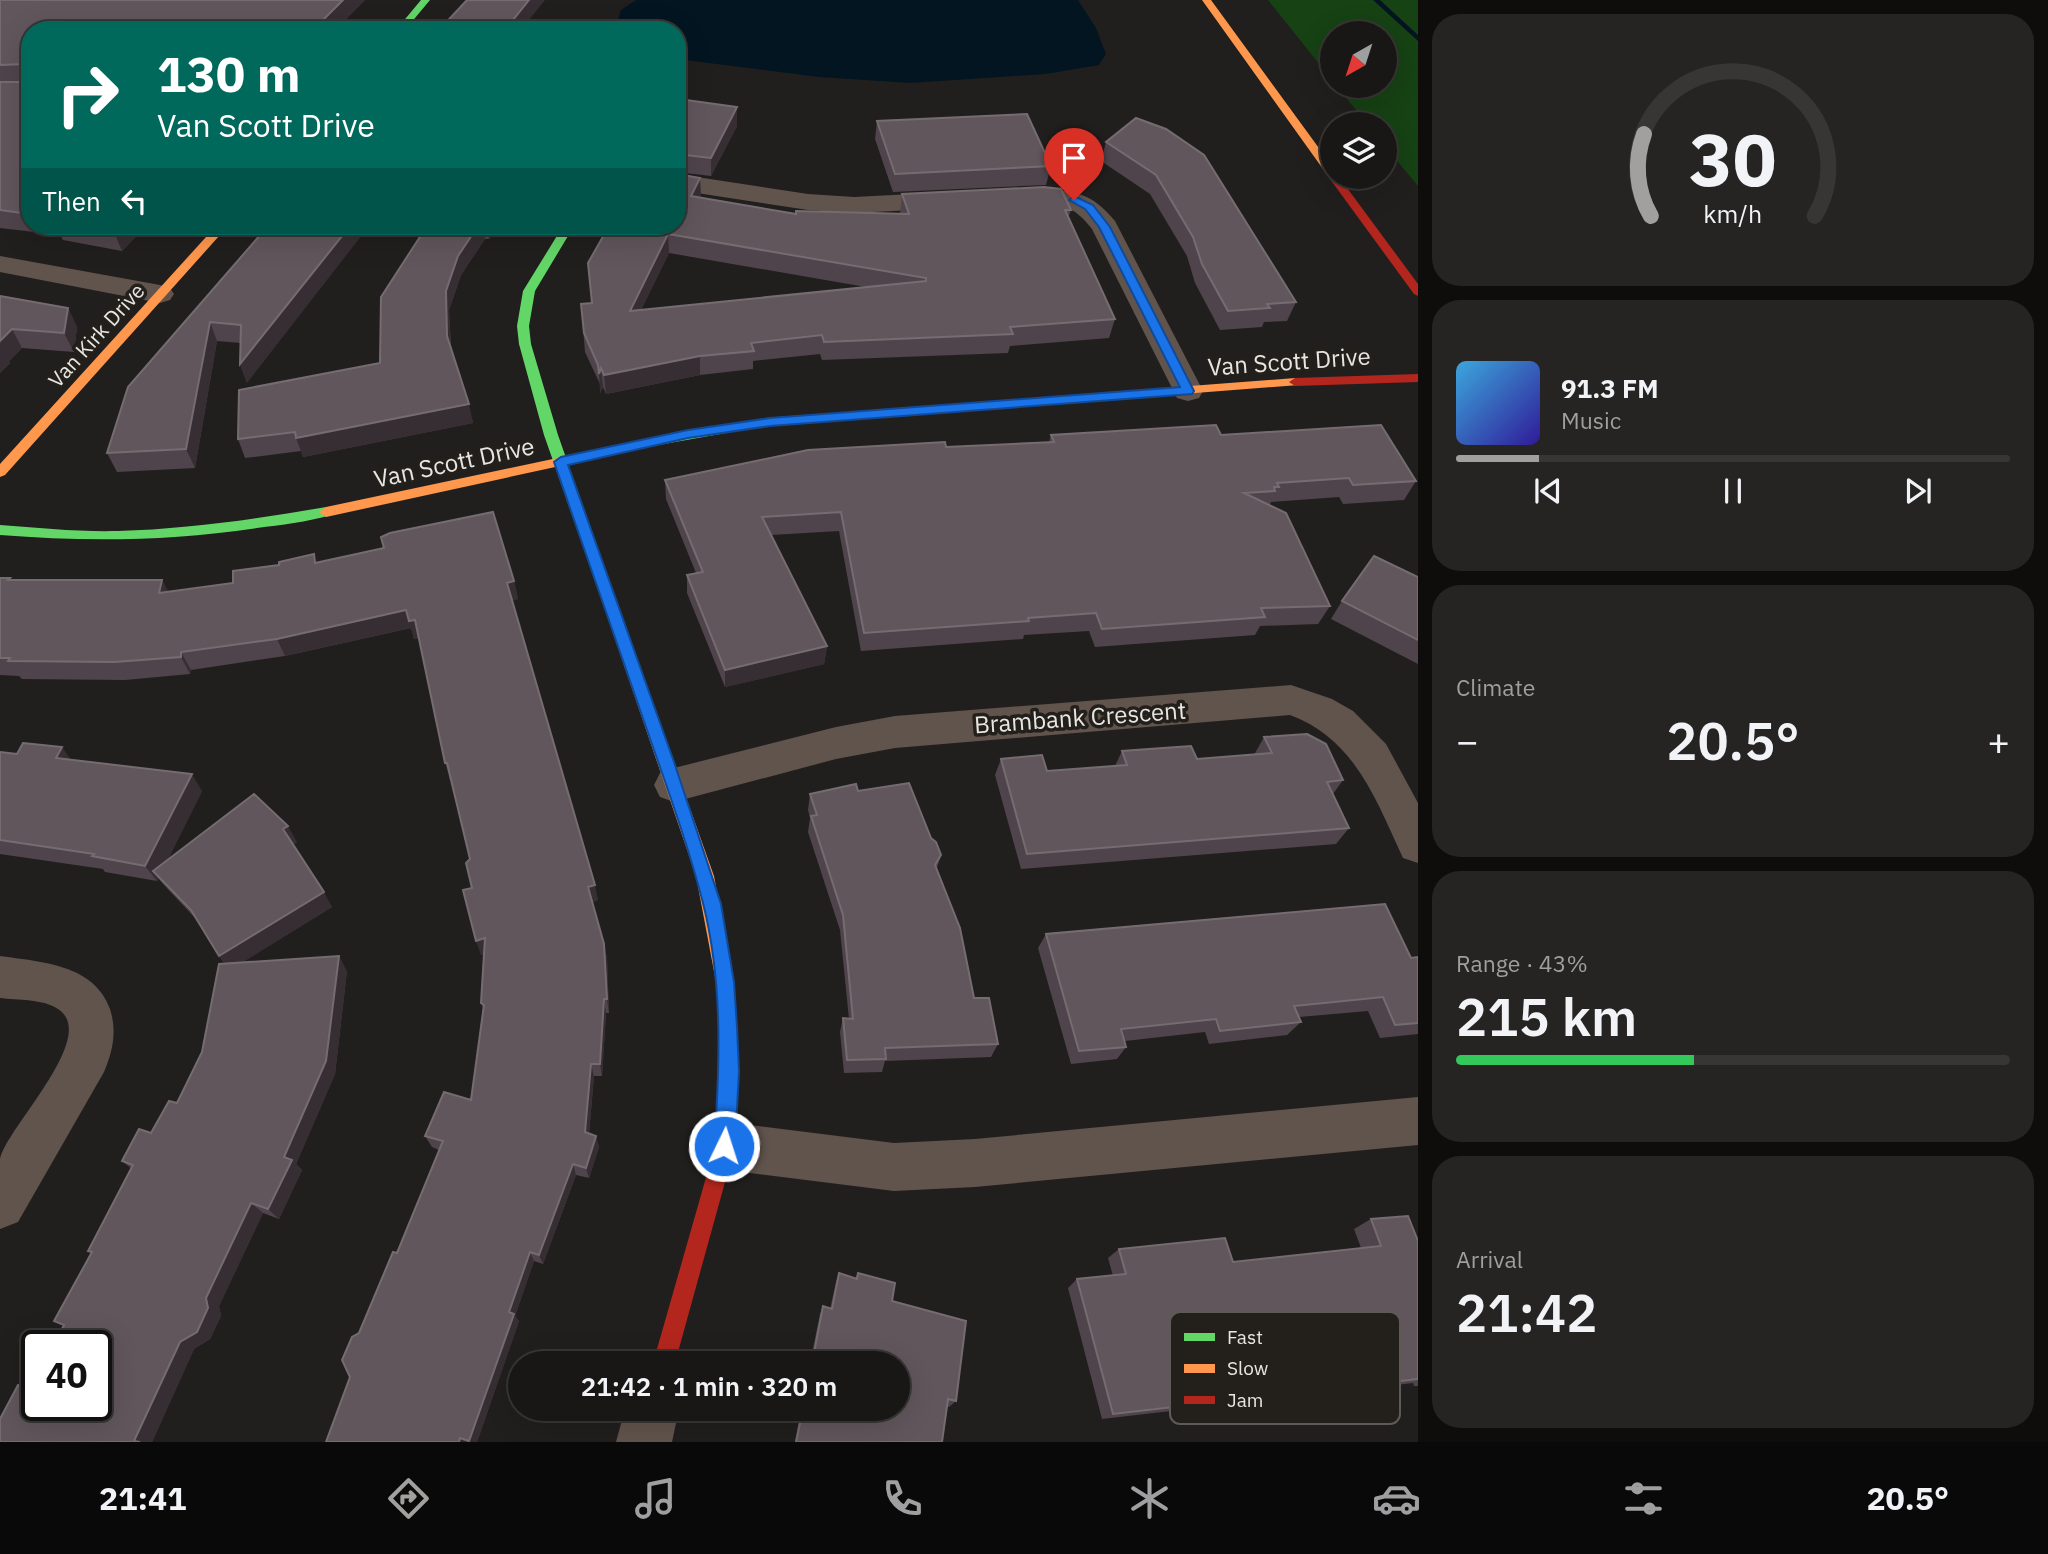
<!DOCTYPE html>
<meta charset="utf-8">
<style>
:root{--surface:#191716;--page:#262423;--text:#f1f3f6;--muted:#9f9fa1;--line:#373635;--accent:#a2a09e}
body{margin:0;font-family:"IBM Plex Sans",sans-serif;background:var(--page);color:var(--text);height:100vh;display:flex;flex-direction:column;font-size:26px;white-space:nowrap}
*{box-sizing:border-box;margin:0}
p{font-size:23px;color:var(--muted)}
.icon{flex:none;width:38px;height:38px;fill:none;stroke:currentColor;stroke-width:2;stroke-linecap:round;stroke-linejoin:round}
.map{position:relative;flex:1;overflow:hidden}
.side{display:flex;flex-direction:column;gap:14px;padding:14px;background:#0e0d0c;width:630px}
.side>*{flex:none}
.banner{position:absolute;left:21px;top:21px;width:665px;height:214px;border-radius:28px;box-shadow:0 7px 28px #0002,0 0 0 2px var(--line);background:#00695c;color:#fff;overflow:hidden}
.needle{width:46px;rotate:219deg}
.controls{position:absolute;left:1320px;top:21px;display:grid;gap:14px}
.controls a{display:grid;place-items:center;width:77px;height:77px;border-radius:50%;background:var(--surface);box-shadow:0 7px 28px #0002,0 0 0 2px var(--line);font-size:35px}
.speed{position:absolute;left:21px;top:1330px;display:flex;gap:14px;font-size:35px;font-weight:700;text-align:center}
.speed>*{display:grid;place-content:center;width:91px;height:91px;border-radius:50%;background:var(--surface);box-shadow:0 7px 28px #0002,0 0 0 2px var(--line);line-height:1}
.speed .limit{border:4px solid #111;border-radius:10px;background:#fff;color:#111}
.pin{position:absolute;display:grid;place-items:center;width:60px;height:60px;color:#fff;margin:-72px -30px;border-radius:50% 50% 50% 0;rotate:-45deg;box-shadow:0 0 7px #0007}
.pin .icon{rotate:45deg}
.me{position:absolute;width:77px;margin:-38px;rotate:4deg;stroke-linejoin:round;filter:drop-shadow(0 0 5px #0008)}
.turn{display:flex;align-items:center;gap:24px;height:147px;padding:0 21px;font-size:32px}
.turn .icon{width:91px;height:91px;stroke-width:2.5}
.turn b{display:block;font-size:49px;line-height:60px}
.then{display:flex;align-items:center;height:66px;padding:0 21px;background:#0003;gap:14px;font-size:26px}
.big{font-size:52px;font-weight:600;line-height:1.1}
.side .card{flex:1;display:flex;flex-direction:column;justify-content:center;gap:10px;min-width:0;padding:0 24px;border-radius:28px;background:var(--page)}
.side .dial{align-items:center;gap:0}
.dial svg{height:182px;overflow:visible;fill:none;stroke:var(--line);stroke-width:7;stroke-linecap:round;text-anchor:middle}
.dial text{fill:var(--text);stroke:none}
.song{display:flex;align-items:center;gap:21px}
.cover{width:84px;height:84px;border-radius:10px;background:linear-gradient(135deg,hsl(200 70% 55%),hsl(250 70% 35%))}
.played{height:7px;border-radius:4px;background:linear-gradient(90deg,var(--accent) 15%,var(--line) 15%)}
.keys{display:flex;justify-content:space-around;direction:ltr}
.heat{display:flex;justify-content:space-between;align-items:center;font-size:38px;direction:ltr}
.charge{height:10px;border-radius:5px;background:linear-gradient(90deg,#34c759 43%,var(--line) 0)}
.trip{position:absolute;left:508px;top:1351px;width:402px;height:70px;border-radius:35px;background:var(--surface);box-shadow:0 7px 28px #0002,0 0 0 2px var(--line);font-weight:600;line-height:70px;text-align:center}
.tab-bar{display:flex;height:112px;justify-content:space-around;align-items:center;background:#0a0909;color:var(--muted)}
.tab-bar .icon{width:49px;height:49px}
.tab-bar .selected{color:var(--accent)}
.tab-bar b{font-size:32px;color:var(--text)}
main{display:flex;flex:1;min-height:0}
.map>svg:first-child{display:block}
</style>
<main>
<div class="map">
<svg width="1418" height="1442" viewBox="0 0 1418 1442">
<rect width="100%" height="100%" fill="#211f1d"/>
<path fill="#164214" d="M1268 0H1418V186L1384 145V124H1368L1336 86H1384V33H1332V80Z"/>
<path fill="#041522" d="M636 0H1078L1096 28 1106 54 1099 65 1046 74 910 83 819 77 677 59V30H615L621 10Z"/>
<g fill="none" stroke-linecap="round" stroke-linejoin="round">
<path fill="#041522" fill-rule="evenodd" d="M1373 0H1380L1418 35V41Z"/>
<path fill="#61544d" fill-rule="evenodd" d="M677 174 808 194 854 197 952 192 961 194 965 200 961 206 952 208 854 213 808 210 677 190Z
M1040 187C1077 193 1090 191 1115 221L1203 391 1199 398 1188 401 1177 398 1092 229C1061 189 1042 212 1003 203L999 197 1003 191Z
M0 256 160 285 170 288 174 294 170 300 160 303 0 272Z
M1291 685 1332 699 1353 711 1386 744 1418 803V863L1403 858C1376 800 1355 739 1290 715L895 748 836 759 674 802 660 797 654 785 660 773 674 768 836 727 895 716Z
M0 956C41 962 94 964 110 1009 117 1031 113 1051 104 1072L18 1222 0 1229C0 1209 0 1178 0 1159 7 1127 100 1036 58 1009 44 999 17 1000 0 998Z
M1418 1097V1145L975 1187 894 1191 725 1170 708 1163 701 1146 708 1129 725 1122 894 1143 975 1139Z
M625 1409H679L672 1442H616Z"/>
<path fill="#63d668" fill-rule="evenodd" d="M421 0H430L405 30H396Z
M563 226H574L535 291 529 326 531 344 558 435 611 586 604 591 597 586 544 435 519 344 517 326 523 291Z
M913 407 919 411 918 414 765 426 647 447 640 443 647 439 765 418Z
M326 507 333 512 331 515C307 522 281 525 257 528 167 541 90 542 0 535V525C39 528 79 532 118 531 188 529 257 519 326 507Z"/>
<path fill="#ff974d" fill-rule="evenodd" d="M1202 0H1211L1332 166 1334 177 1328 176Z
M216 226H228L5 475 0 477V464Z
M1295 378 1301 382 1299 385 913 415 907 411 913 407Z
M647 439 652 440V446L326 517 319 512 326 507Z
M604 581 611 586 714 876 734 982 736 1017 734 1023 727 1026 720 1023 718 1017 716 982 696 876 597 586Z"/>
<path fill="#b3261e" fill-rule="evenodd" d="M1332 174V177H1339L1418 284V296L1414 294 1330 179 1329 177Z
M1418 374V382L1295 386 1289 382 1295 378Z
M727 1008 734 1011 736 1017 739 1071 735 1146 675 1363H653L715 1146 719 1071 718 1017 720 1011Z"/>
</g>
<path fill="#4f444b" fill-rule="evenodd" d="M0 0H365L335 30H30V226H146L122 251 63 240 60 235 0 228Z
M677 114 737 126 711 176 677 172Z
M1136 118 1296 302 1287 321 1264 322 1262 327 1220 330 1195 283 1187 256 1150 194 1101 161 1106 142Z
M877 121 1051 166 1046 185 893 192 875 139Z
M902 194 1071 210 1068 218 1115 319 1109 338 1010 346 1008 353 822 360 820 354 753 361V369L700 375 606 394 603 387 600 393V384L585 352 581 304 592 303 701 196 700 198 796 214H900ZM669 253 866 287 641 310Z
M268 226 247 383 240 364 241 343 217 341 195 468 117 472 107 453Z
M427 226H499L489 239H485L461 275 449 310 451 347 473 423 303 457 301 451 245 458 238 439 380 363Z
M0 296 68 308 77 327 74 352 22 348 9 361 10 363 0 373Z
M1051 435H1221L1416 481 1404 500 1343 504 1339 497 1271 502 1270 505 1330 606 1318 624 1260 626 1255 635 1095 647 1089 631 1024 635 1023 639 861 651 839 531 771 535 827 646 824 664 725 687 687 593V575L696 573 666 499 665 480 946 447 1049 442Z
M317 563 514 581 518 599 512 600 598 900 592 902 607 958 609 1013H606L602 1076H594L589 1134 596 1136 599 1147 589 1178 576 1175 543 1264 534 1261 515 1316 519 1321 477 1442H326L350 1377 359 1333 397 1253 439 1150 432 1147 425 1136 471 1100 483 1008 481 1003 484 954 481 955 472 888 470 859 451 780H450L419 638 414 639 411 628 285 656 191 670 190 674 125 680 22 679 19 676 0 675V578L11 580H162L168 592 233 583Z
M1418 577V664L1331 619 1342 601Z
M1264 737 1343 780 1333 794 1349 828 1336 844 1021 869 995 775 1001 759 1047 771 1115 766 1122 751 1197 759 1254 755Z
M0 752 71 760 202 791 168 859 297 842 293 845 332 907 241 963 347 971 335 1074 296 1164 302 1170 279 1219 263 1213 219 1306 221 1316 210 1339 194 1349 152 1442H0L30 1389 64 1326 54 1321 91 1253 88 1251 132 1169 122 1161 151 1133 177 1103 202 1052 225 964 219 956 196 919 165 886 158 878 157 881 105 872 103 869 0 854Z
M858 791 931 838 941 855 937 868 974 998 998 1044 991 1057 885 1061 882 1072 844 1073 840 1032 843 1018 849 1019 840 930 808 832 810 818 808 810 810 794Z
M1046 934 1411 958 1418 957V1034L1380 1038 1368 1011 1299 1017 1301 1022 1287 1035 1209 1044 1205 1032 1125 1041 1126 1047 1117 1059 1071 1064 1038 948Z
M1371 1219 1418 1241V1386H1414L1413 1383 1102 1419 1068 1288 1077 1279 1113 1276 1108 1258 1119 1249 1233 1262 1361 1248 1354 1229Z
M839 1273 855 1278 858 1273 892 1301 956 1401 949 1407 947 1406 942 1442H795L801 1409H898V1363H810L820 1314 823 1306 830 1309 836 1282Z"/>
<path fill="#362e32" d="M343 0H365L335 30H313Z
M529 0H545L521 30H505Z
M737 107V126L711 176V158Z
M700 178 701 196 691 215V196Z
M120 226H146L122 251 114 232Z
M350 226H369L247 383 240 364Z
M478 226H482L485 239 461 275 449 310 451 354 447 336 446 291 458 256Z
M487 226H499L489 239Z
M668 234 669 253 631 330 630 311Z
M68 308 77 327 74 352 64 333Z
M210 322 217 341 195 468 186 449Z
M12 329 22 348 9 361 10 363 0 373V341Z
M700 356V375L606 394 604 375Z
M601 368 603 387 600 393 599 374Z
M469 404 473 423 303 457 296 438Z
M162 580 172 598 159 593Z
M514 581 518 599 511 601 507 583Z
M406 610 415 620 420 638 414 639 411 628 285 656 277 639Z
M827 646 824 664 725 687V670Z
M181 652 191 670 190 674 181 657Z
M62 747 74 764 56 758Z
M445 763H447L452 779 450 780Z
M192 774 202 791 159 877 153 871 158 878 157 881 145 866Z
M288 826 297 842 292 845 283 829Z
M595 885 598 900 591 902 588 887Z
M324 892 332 907 230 970 219 956Z
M485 938 490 953 481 955 476 941Z
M604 944 607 958 609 1013 607 999Z
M339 956 347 971 335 1074 296 1164 302 1170 279 1219 268 1209Z
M604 999 606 1013 602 1076 600 1064Z
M591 1064 594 1076 588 1144 585 1132Z
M596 1136 599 1147 589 1178 586 1168Z
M573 1164 576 1175 543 1264 539 1255Z
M251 1203 263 1213 219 1306 221 1316 210 1339 194 1349 152 1442H140L134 1441 180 1342 206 1298Z
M530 1252 534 1261 515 1316 519 1321 477 1442H471L469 1441 509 1312Z
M460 1438 467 1442H459Z"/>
<path fill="#60565c" stroke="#756c71" stroke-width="2" fill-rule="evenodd" d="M0 0H343L313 30H30V214L0 210V82H24V64L0 65Z
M467 0H529L505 30H439Z
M686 100 737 107 711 158 677 154V114Z
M1027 114 1051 166 895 174 877 121Z
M1136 118 1166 129 1204 155 1296 302 1267 304 1270 308 1228 311 1202 264 1193 237 1156 175 1106 142Z
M677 174 700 178 691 196 796 214V211L909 214 902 194 1044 187 1061 189 1071 210H1065L1115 319 1010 327 1013 334 824 342 822 335 751 343 754 351 700 356 604 375 601 368 599 374 598 365 584 333 581 304 592 303 588 263 609 226H677ZM668 234 926 278V281L630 311Z
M79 226H120L114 232Z
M268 226H350L240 364 241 325 210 322 186 449 107 453 128 387Z
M427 226H478L458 256 446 291 447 336 469 404 296 438 295 432 238 439 239 390 380 363 381 297Z
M0 296 68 308 64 333 12 329 0 341Z
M1216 425 1221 435 1381 425 1416 481 1353 485 1349 478 1277 483 1279 487H1274L1275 491 1244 493 1286 513 1330 606 1261 608 1265 617 1102 629 1096 613 1028 618 1029 621 864 633 841 512 762 517 827 646 725 670 687 575 703 572 665 480 808 450 945 442 946 447 1054 442 1051 435Z
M493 512 514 581 507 583 595 885 588 887 604 944 607 999H604L600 1064H591L585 1132 596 1136 586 1168 573 1164 539 1255 530 1252 509 1312 514 1314 469 1441 460 1438 459 1442H326L350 1377 342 1360 352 1337 359 1333 393 1252 397 1253 443 1141 425 1136 444 1092 471 1100 484 1005 481 1003 485 938 476 941 463 890 472 888 466 863 470 859 447 763H445L415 620 409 621 406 610 277 639 181 652V657L114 662 8 661 10 658H0V578H10L8 580H162L159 593 233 583V571L279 565V562L314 554 315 563 384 548 381 537 390 533Z
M1374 556 1418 577V640L1342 601Z
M1307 734 1326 744 1343 780 1327 782 1349 828 1027 854 1001 759 1042 755 1047 771 1127 765 1122 751 1191 746 1197 759 1272 753 1264 737Z
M23 743 62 747 56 758 192 774 145 866 92 856 94 854 0 840V752L17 754Z
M909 783 931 838 936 842 941 855 935 865 960 928 974 998H989L998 1044 885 1048 886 1059 847 1060 843 1018 853 1019 843 915 811 816 817 815 810 794 856 784 858 791Z
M254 794 288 826 283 829 324 892 219 956 191 910 153 871Z
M1385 904 1411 958 1418 957V1023L1395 1025 1383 997 1294 1006 1301 1022 1220 1031 1216 1019 1121 1029 1126 1047 1079 1051 1046 934Z
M339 956 326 1061 284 1157 292 1160 268 1209 251 1203 206 1298 208 1308 197 1332 180 1342 134 1441 140 1442H0V1419L18 1385 30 1390 37 1377V1405H96V1346H53L64 1325 54 1321 92 1252 88 1251 133 1165 122 1161 139 1129 151 1133 169 1101 177 1103 202 1052 219 964Z
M1408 1216 1418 1241V1379L1113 1414 1077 1279 1126 1274 1119 1249 1225 1238 1233 1262 1381 1246 1371 1219Z
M839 1273 857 1279 858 1273 895 1283 892 1301 966 1321 956 1401 948 1399 942 1442H796L803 1409H898V1363H812L823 1306 832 1309Z"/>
<path fill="#1a73e8" stroke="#114b97" stroke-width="2" d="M1074 196 1093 205 1110 227 1194 391 1192 394 770 426 688 438 568 465 674 762 721 904 734 982 737 1027 739 1071 735 1146 732 1153 724 1156 717 1153 714 1146C720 1066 723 982 703 903 688 844 666 785 646 727 615 639 585 550 554 462L561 457 688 430 770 418 1180 387 1099 227 1085 209 1069 200Z"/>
<g text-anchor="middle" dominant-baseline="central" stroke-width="7" stroke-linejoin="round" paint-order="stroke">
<g font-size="21" fill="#e8e6e3" stroke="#23201b">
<text transform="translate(96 335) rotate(-48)">Van Kirk Drive</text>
</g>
<g font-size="24" fill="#e8e6e3" stroke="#23201b">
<text transform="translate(1289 361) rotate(-4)">Van Scott Drive</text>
<text transform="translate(454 462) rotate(-12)">Van Scott Drive</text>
<text transform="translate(1080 717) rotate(-4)">Brambank Crescent</text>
</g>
</g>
<rect x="1170" y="1312" width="230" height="112" rx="10" fill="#23201b" stroke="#5e5b57" stroke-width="2"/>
<rect x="1184" y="1333" width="31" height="8" fill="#63d668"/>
<rect x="1184" y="1364" width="31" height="9" fill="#ff974d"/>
<rect x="1184" y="1396" width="31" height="8" fill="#b3261e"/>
<g font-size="19" fill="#e8e6e3">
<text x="1227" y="1344">Fast</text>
<text x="1227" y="1375">Slow</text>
<text x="1227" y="1407">Jam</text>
</g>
</svg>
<div class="controls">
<a><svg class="needle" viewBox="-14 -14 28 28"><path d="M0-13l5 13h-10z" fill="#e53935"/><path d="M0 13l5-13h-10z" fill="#9f9fa1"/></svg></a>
<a><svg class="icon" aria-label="layers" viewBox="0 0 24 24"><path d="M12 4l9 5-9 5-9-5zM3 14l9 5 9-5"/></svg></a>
</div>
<div class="speed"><div class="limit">40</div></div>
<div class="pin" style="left:1074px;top:200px;background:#d93025"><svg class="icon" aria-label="arrive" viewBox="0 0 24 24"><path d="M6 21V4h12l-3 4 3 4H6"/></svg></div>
<svg class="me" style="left:724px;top:1146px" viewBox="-20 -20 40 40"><circle r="17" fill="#1a73e8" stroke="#fff" stroke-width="3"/><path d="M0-11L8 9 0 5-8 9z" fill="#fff"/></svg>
<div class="trip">21:42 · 1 min · 320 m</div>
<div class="banner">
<div class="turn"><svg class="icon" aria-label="right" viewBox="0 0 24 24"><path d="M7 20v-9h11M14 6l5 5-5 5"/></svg><div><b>130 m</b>Van Scott Drive</div></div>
<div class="then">Then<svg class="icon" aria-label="left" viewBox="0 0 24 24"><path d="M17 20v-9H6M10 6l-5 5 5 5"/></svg></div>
</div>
</div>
<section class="side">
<div class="card dial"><svg viewBox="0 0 100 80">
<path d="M14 69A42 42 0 1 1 86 69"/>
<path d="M14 69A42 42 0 0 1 11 33" stroke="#a2a09e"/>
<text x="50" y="56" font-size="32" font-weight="700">30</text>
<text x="50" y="72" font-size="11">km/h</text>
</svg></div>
<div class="card">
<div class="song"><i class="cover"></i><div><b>91.3 FM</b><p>Music</p></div></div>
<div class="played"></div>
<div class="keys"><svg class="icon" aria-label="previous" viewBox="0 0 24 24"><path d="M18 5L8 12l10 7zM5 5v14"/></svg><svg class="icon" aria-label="pause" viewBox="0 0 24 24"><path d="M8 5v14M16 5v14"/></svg><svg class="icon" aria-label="next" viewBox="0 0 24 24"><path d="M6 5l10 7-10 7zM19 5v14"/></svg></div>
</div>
<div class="card"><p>Climate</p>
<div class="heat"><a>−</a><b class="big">20.5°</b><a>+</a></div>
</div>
<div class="card"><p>Range · 43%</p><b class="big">215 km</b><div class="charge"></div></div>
<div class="card"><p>Arrival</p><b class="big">21:42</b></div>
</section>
</main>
<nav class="tab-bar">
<b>21:41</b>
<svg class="icon selected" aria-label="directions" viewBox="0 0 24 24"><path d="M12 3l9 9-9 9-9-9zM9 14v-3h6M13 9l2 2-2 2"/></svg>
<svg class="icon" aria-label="music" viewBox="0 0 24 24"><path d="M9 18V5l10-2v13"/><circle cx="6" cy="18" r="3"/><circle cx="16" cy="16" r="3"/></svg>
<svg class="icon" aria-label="phone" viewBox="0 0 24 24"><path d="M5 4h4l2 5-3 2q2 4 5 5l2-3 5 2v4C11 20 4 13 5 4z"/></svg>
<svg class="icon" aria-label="climate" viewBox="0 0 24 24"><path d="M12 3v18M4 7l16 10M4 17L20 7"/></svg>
<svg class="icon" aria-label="car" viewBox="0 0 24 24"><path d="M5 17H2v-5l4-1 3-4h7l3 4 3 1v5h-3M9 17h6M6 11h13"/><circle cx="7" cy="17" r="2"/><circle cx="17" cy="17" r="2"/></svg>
<svg class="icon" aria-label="filters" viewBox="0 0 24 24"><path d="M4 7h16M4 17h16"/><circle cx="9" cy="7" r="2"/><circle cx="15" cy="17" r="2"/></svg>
<b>20.5°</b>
</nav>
